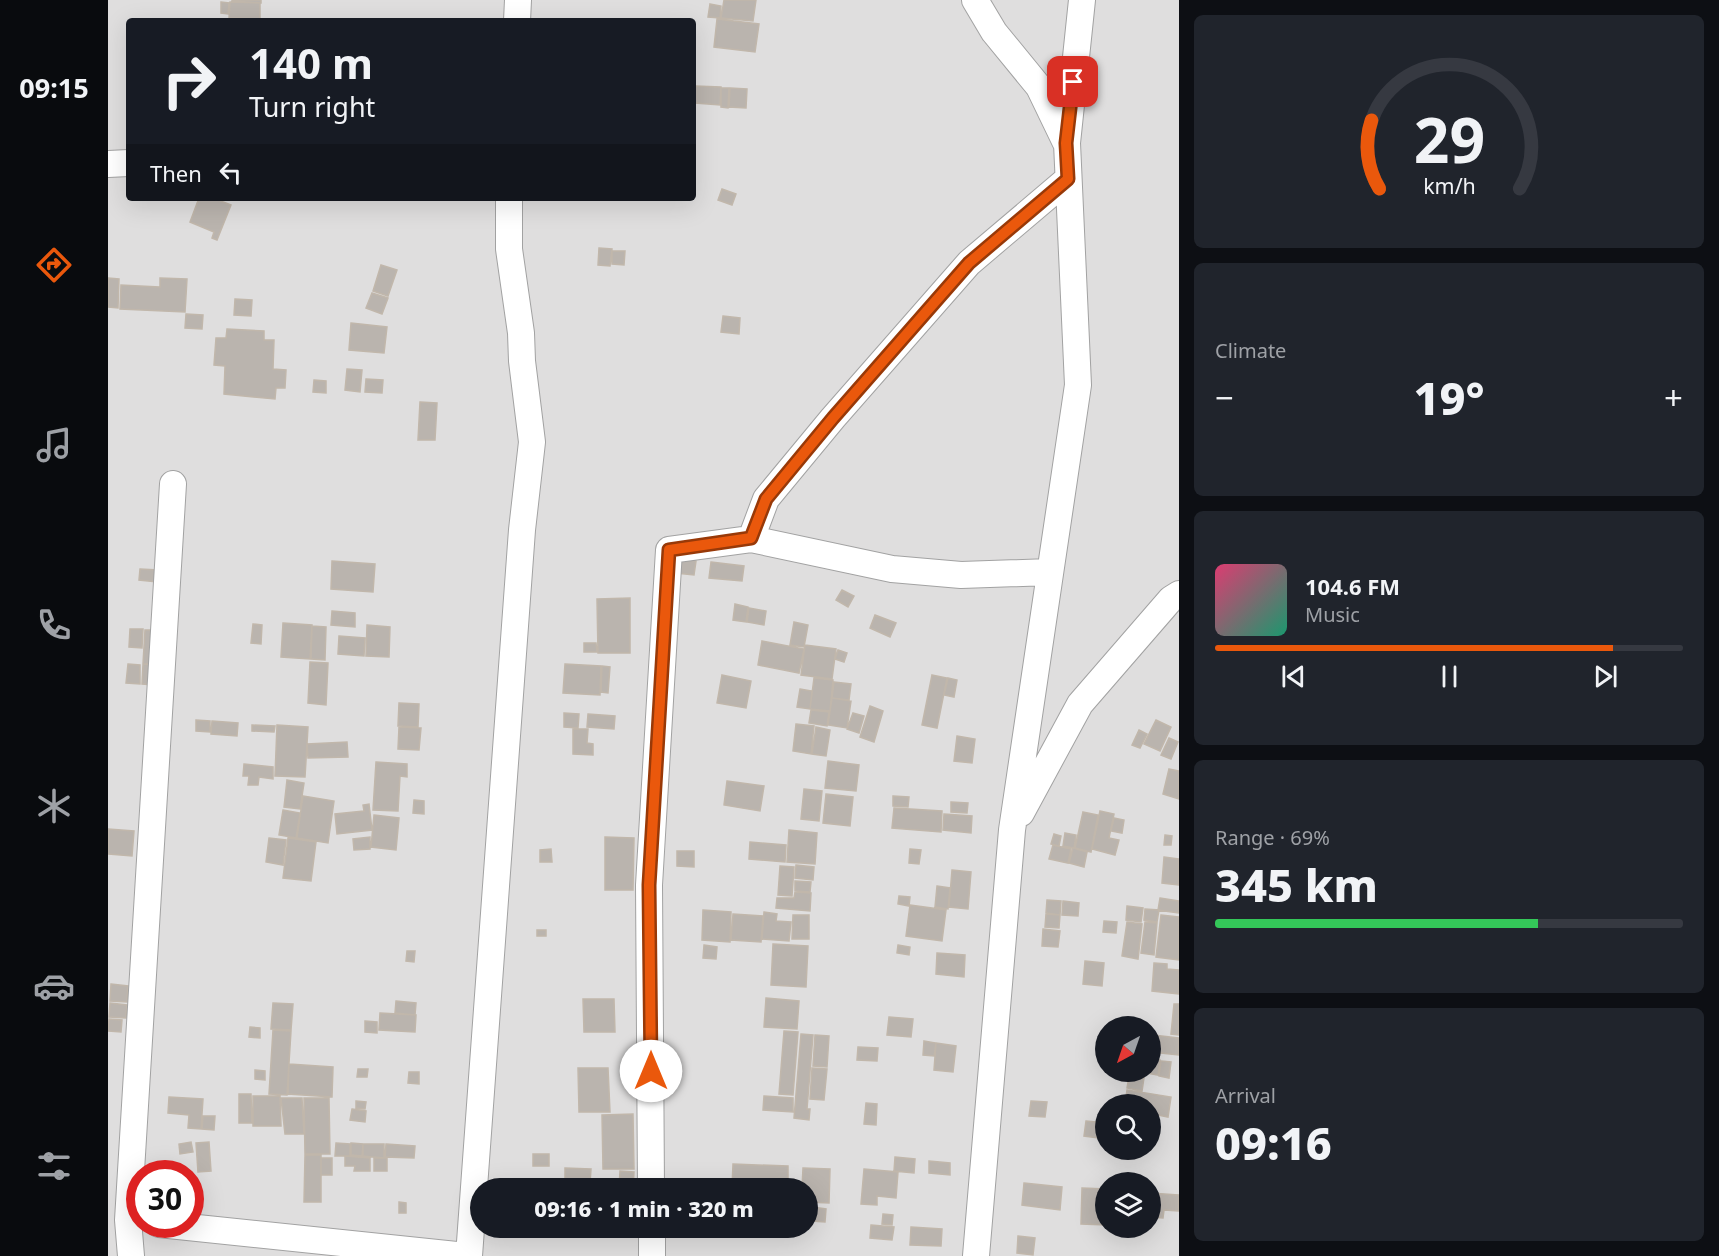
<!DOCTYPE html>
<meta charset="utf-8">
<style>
:root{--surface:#171b24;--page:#20242c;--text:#f1f3f6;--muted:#9ea1a6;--line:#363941;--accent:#ea580c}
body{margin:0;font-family:"Noto Sans",sans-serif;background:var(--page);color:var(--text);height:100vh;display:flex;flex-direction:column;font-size:22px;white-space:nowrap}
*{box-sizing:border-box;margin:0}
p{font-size:20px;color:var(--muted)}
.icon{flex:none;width:33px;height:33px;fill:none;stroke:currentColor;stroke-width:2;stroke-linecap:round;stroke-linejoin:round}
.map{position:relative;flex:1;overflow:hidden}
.panel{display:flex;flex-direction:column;gap:15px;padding:15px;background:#0d0f14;width:540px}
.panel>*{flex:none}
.hud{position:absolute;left:18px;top:18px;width:570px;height:183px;border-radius:6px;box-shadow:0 6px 24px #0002;background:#171b24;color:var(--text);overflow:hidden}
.needle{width:39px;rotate:220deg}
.fabs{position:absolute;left:987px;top:1016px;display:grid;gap:12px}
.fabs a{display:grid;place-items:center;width:66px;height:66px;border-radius:50%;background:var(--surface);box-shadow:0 6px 24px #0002;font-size:30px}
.speed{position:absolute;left:18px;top:1160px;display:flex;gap:12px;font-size:30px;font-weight:700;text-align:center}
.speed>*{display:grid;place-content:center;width:78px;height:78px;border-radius:50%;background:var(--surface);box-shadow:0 6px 24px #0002;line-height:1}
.speed .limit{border:9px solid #d22;background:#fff;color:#111}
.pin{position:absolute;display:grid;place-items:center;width:51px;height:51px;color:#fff;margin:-26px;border-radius:12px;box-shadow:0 3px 9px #0006}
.me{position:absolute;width:66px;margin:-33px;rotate:0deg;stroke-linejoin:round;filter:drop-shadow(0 0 4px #0008)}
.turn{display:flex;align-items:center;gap:21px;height:126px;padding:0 24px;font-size:27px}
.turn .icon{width:78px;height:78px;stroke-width:2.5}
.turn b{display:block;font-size:42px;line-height:51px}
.then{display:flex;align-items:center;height:57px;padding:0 24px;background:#0003;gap:12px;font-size:22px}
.big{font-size:45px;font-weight:800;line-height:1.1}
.panel .tile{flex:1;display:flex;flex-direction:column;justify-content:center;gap:9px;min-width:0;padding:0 21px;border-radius:9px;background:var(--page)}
.panel .dial{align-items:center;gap:0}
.dial svg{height:156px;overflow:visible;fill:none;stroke:var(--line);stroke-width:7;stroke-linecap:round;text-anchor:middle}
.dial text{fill:var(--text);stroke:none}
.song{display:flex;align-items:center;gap:18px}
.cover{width:72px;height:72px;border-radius:9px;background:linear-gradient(135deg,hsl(340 70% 55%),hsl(160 70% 35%))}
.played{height:6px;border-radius:3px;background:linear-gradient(90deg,var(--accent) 85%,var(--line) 85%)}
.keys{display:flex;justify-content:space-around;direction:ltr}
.heat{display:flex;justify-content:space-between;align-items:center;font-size:33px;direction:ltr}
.charge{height:9px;border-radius:4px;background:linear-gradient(90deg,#34c759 69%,var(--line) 0)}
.trip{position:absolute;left:362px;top:1178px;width:348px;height:60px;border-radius:30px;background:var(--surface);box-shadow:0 6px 24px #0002;font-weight:800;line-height:60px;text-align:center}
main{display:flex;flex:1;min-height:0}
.menu{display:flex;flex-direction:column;width:108px;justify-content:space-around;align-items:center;background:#090b0e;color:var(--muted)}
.menu .icon{width:42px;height:42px}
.menu .active{color:var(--accent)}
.menu b{font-size:27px;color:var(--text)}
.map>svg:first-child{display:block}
</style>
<main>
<nav class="menu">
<b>09:15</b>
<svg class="icon active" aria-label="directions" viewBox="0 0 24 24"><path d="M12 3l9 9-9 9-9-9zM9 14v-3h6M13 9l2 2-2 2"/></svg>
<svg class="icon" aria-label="music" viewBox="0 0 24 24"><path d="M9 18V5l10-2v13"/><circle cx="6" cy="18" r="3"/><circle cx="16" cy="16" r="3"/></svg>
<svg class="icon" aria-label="phone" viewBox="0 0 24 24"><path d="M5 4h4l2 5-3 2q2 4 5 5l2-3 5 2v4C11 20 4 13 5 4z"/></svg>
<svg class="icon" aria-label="climate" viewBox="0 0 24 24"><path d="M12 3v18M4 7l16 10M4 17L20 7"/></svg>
<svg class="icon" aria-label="car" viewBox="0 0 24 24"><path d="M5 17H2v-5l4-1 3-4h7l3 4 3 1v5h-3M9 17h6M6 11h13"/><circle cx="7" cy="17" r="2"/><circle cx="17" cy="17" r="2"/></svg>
<svg class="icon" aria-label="filters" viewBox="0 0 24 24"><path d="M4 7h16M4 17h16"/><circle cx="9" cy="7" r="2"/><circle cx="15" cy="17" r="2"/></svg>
</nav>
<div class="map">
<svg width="1071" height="1256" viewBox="0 0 1071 1256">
<rect width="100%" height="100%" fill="#f0eee8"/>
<path fill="#dfdede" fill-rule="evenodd" d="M0 0H1071V1256H0ZM21 21H585V198H21ZM998 1026H1042V1071H998ZM998 1104H1042V1149H998ZM32 1173H82V1224H32ZM998 1182H1042V1227H998ZM372 1188H699V1227H372Z"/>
<path fill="#bab4ae" stroke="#c1b7ab" stroke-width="1.5" d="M124 0H153V3L124 1Z
M616 0H648L645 21 613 18Z
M113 2 121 3 120 14 113 13Z
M122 2 152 3V19L121 18Z
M602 4 613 6 612 18 600 17Z
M609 19 651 24 647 52 606 47Z
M587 86 613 87 612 105 587 103Z
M613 88H621L620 108 613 107Z
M622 88 639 89 638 108 621 107Z
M614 189 628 194 624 205 610 200Z
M91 198H105L123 205 109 240 104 238 106 232 82 222Z
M491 248 504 249 502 266 490 265Z
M504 251H517L516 265 504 264Z
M273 265 289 270 280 296 265 291Z
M0 278 11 279 10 308 0 307Z
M52 278 79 279 77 312 12 309 13 285 52 287Z
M264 293 280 298 274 314 258 308Z
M127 299 144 300 143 316 126 315Z
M78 314 95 315 94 329 77 328Z
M615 316 632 318 631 334 613 332Z
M243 323 279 327 276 353 241 350Z
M119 329 156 331V340H166L165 369 178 370 177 388H168L167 399 116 394 117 366 106 365 108 338H118Z
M239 369 254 370 252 392 237 390Z
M258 379 275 380 274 393 257 392Z
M206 380 218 381V393L205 392Z
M312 402 329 403 327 440H310Z
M570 558 588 561 586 575 568 573Z
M224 561 267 564 265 592 223 589Z
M603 562 636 566 634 581 601 578Z
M32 569 50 570 49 582 31 580Z
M734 590 746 596 740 607 728 600Z
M522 598V653H490L489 599Z
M627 604 640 607 638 622 625 620Z
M641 608 658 611 656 625 639 622Z
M224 611 247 613V627L223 625Z
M767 615 788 623 782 637 762 628Z
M686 622 700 625 696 647 682 645Z
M175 623 204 625 202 659 173 657Z
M145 624 154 625 153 644 143 643Z
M259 625 282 627 281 657 258 656Z
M204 626 218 627 217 660 203 659Z
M22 629H35L34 648 21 647Z
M37 630H49L47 664H35Z
M231 636 257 638 256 656 230 654Z
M654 641 696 649 691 673 650 665Z
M476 643H488L489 652H476Z
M697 645 728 649 724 679 693 675Z
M730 650 739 653 736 662 727 659Z
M202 662 220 663 218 705 200 703Z
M20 664 32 665V684L18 683Z
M35 664 47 665 46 685 34 684Z
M457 664 493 666 492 695 455 693Z
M494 666 502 667 500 693 493 692Z
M614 675 643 681 638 708 609 703Z
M824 675 839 678 829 728 814 725Z
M706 678 725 680 722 711 702 709Z
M840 678 849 680 846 697 836 695Z
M726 682 743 684 741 700 724 698Z
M692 689 704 691 702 709 689 707Z
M724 698 743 701 739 728 720 725Z
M291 703 311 704 310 727 290 726Z
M762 706 775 711 766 742 752 737Z
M703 710 721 712 719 726 701 723Z
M456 713 471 714 470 728 456 727Z
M745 713 756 716 751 733 739 729Z
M480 714 507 716 506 729 479 727Z
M88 720 102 721V732L88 731Z
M1048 720 1063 727 1052 751 1036 744Z
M104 721 130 723 129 736 103 734Z
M688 724 706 726 703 754 685 751Z
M144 725 167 726 166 732 144 731Z
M169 725 200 727 197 777 167 776Z
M291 727 313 728 311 750 290 749Z
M708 727 722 730 718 756 704 754Z
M465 729H480L479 743 485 744V755L465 754Z
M1031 730 1039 734 1032 748 1024 745Z
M849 736 867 739 864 763 846 761Z
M1061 738 1070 742 1063 759 1053 755Z
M239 742 240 757 200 758 199 744Z
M720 761 751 765 748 791 717 788Z
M268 762 299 764V777L292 776 290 811 265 810Z
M136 764 165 767V779L151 777 150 785H140L141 776H135Z
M1061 769 1071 771V799L1055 794Z
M179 780 196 783 192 809 176 807Z
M619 781 656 786 652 811 616 805Z
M696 789 714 791 711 821 693 819Z
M718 794 745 797 742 826 715 823Z
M195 796 226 801 220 843 189 838Z
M785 796 801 797 800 807 785 806Z
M306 800 316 801V814L305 813Z
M843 802 860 803 859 813 843 812Z
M261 804 264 830 229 834 227 814 256 811 255 805Z
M786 808 834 811 833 832 784 828Z
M175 810 192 813 188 838 171 835Z
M992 811 1006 814 1001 838 1011 840 1007 855 984 849Z
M975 812 990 815 983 852 967 848Z
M836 814 864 816 863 833 835 830Z
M266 815 291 818 288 850 263 847Z
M1006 818 1016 820 1014 833 1003 831Z
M0 829 26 831 24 856 0 854Z
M681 830 709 833 707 864 679 862Z
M957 833 968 835 966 848 955 846Z
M946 834 953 836 951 846 943 844Z
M1057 835 1064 836 1063 845H1056Z
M262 837V849L246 850 245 839Z
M497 837 526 838 525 890H497Z
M161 838 178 840 175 865 158 862Z
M180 838 208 842 203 881 175 878Z
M642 842 678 845 677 862 641 859Z
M945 845 963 849 960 863 941 859Z
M965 848 979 852 976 867 961 863Z
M443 849 444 862H432V850Z
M802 849 813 850 811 864 801 863Z
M569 851H586V867L569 866Z
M1056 857 1071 859V885L1054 883Z
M688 865 706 867 705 880 687 878Z
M672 866 686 867 684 896 670 895Z
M844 870 863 872 860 909 841 907Z
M687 881 703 882 702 892 687 891Z
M829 886 842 888 840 909 827 907Z
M687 892 703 893 702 911 668 908 669 898H686Z
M791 896 802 897 801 906 790 904Z
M1052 898 1071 901V913L1050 910Z
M939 900 953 901 952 915 938 913Z
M955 901 971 903 970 916 954 915Z
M802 905 838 910 834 941 798 936Z
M1019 906 1035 908 1033 922 1018 920Z
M1037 909 1051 910 1049 922 1036 920Z
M595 910 623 912 622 942 594 940Z
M656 912 669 914 668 921 683 922 681 941 654 939Z
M625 914 655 916 653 942 623 940Z
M938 914 952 915 951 928 937 927Z
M685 915H701V939H684Z
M1053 915 1071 917V960L1048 957Z
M996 921 1009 922 1008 933 995 932Z
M1019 922 1034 924 1030 959 1014 956Z
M1037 922 1049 923 1046 955 1033 953Z
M935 929 952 931 950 947 934 946Z
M429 930H438V936H429Z
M665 944 700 946 698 987 663 985Z
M596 945 609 947 608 959 595 958Z
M790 945 802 947 801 955 789 953Z
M299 951H307L306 962 298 961Z
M829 953 857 955 856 977 828 974Z
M977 961 996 963 994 986 975 984Z
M1046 963 1059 964V969L1071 970V994L1044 991Z
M3 984 20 986 19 1002 2 1001Z
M658 998 691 1001 689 1029 656 1027Z
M475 999H506L507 1032H476Z
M288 1001 308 1003 307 1015 287 1013Z
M2 1003 19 1005 18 1018 1 1017Z
M165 1003 185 1004 183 1030 163 1029Z
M1066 1004H1071V1035L1063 1034Z
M272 1013 308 1015 307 1032 271 1030Z
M781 1017 805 1019 803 1037 779 1035Z
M1 1019 14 1020 13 1032 0 1031Z
M257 1021 269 1022V1033L257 1032Z
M142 1027 152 1028V1038L141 1037Z
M165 1030 183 1031 179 1095 161 1094Z
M676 1031 690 1032 685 1095 671 1094Z
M693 1034 705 1035 699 1109H702L701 1120 686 1118Z
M707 1035 721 1036 719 1067 705 1066Z
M1045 1035 1071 1038V1055L1044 1052Z
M816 1041 828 1043 826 1056 815 1055Z
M828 1043 848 1046 845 1072 826 1070Z
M750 1047 770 1048 769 1061 749 1060Z
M1042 1059 1052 1060 1050 1075 1039 1073 1042 1071Z
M1053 1061 1063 1062 1061 1078 1051 1076Z
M181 1064 225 1067 224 1097 180 1094Z
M470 1068H500L502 1112H471Z
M704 1068 719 1069 716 1100 702 1099Z
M250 1069H260L259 1077H249Z
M147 1070 157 1071V1080L147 1079Z
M1008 1071H1021L1019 1079 1007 1077Z
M1022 1071H1037L1034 1091 1019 1088Z
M301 1072H311V1084L300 1083Z
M1019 1090 1063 1097 1060 1117 1050 1115 1048 1126 1042 1125V1104H1017Z
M131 1094H143L144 1123H131Z
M145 1096H172L173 1126H145Z
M656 1096 685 1098V1112L655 1110Z
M61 1097 95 1099 93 1129 80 1128 81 1115 60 1113Z
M173 1098H194L196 1134H177Z
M196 1098H221L222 1154H197Z
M248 1101 258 1102 257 1109 248 1108Z
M923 1101 939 1102 937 1117 921 1116Z
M758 1103 769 1104 768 1125 756 1124Z
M244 1109 258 1111 257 1122 242 1120Z
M525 1114 526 1169H495L494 1115Z
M95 1116H107L106 1130 94 1129Z
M978 1121 998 1123V1139L976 1136Z
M83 1142 85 1152 72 1154 71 1144Z
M101 1142 103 1171 90 1172 88 1143Z
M228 1143 242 1144V1156H227Z
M243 1143 255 1144 254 1156 243 1155Z
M255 1144H276V1158L255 1156Z
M278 1144 307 1146 306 1158 277 1157Z
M425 1154H441V1166H425Z
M197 1155H213V1202H196Z
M237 1156 262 1158V1171H246L247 1166H237Z
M787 1157 807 1159 806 1173 786 1171Z
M213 1158H224V1175H213Z
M266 1158H279V1171H266Z
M821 1161 842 1163V1175L821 1173Z
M625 1164 680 1166V1188H624Z
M457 1168 483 1169 482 1183H466V1188H457Z
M695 1168 722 1169 721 1203 699 1202V1188H694Z
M756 1169 790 1172 788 1198 769 1196V1205L753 1204Z
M512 1171 526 1172 525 1188H511Z
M916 1183 954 1187 952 1210 914 1205Z
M83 1185 92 1186V1194L82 1193Z
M974 1188 998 1189V1225L973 1224Z
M1042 1193 1071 1195V1211L1056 1210 1055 1218 1042 1217Z
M291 1202 298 1203V1213H291Z
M704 1207 718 1209 717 1222 703 1221Z
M775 1214 785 1215 784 1225 774 1224Z
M763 1225 786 1227 784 1240 762 1238Z
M662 1227H674L673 1235H662Z
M803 1227 834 1229 833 1246 802 1245Z
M910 1236 927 1238 925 1255 909 1253Z"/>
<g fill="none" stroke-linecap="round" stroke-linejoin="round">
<g stroke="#a2a2a2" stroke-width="28">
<path id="street" d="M867 0 886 32 931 87 958 143
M409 21 410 0
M0 164 21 163
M643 539 784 569 853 575 942 572
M913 813 972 704 1063 599 1071 594
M543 1188 541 885 561 550 643 539 658 499 725 418 861 263 960 179
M51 1224 358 1256
M544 1227V1256
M23 1256 20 1220 65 484
M361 1256 414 530 424 442 414 361 413 333 401 249V198
M868 1256 904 830 970 385 959 143 974 0"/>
</g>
<use href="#street" stroke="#fff" stroke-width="26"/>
</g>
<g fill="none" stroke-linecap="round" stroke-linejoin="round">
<g stroke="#983908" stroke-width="15">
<path id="route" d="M543 1071 541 885 561 550 643 538 658 499 725 418 861 263 960 179 958 143 965 82"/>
</g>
<use href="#route" stroke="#ea580c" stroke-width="10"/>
</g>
</svg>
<div class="fabs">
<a><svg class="needle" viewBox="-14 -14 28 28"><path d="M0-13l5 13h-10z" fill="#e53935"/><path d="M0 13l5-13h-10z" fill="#9ea1a6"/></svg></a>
<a><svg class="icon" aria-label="search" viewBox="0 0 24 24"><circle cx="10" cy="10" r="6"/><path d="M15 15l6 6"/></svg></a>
<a><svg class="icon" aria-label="layers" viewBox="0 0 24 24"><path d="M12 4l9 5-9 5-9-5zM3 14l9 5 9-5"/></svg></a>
</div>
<div class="speed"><div class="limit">30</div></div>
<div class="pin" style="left:965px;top:82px;background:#d93025"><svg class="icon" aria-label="arrive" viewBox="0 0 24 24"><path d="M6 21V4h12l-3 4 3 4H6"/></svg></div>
<svg class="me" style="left:543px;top:1071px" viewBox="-20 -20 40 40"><circle r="19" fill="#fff"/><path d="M0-13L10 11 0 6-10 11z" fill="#ea580c"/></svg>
<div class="trip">09:16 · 1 min · 320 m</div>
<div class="hud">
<div class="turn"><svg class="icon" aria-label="right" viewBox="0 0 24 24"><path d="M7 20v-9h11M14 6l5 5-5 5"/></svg><div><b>140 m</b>Turn right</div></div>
<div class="then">Then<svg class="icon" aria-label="left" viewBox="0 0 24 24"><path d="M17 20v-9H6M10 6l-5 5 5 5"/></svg></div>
</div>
</div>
<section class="panel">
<div class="tile dial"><svg viewBox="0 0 100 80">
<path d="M14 69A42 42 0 1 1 86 69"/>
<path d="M14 69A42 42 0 0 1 10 34" stroke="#ea580c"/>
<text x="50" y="56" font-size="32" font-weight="700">29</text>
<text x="50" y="72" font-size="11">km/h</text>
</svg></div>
<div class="tile"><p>Climate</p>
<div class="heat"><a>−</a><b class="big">19°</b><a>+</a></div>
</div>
<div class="tile">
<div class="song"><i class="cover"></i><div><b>104.6 FM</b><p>Music</p></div></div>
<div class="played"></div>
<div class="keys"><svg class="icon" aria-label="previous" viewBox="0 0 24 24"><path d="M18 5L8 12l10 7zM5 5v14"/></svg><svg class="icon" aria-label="pause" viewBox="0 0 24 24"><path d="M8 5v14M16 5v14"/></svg><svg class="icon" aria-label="next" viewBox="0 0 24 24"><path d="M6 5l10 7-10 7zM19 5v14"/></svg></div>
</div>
<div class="tile"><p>Range · 69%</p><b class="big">345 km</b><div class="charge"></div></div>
<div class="tile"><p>Arrival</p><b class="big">09:16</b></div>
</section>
</main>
